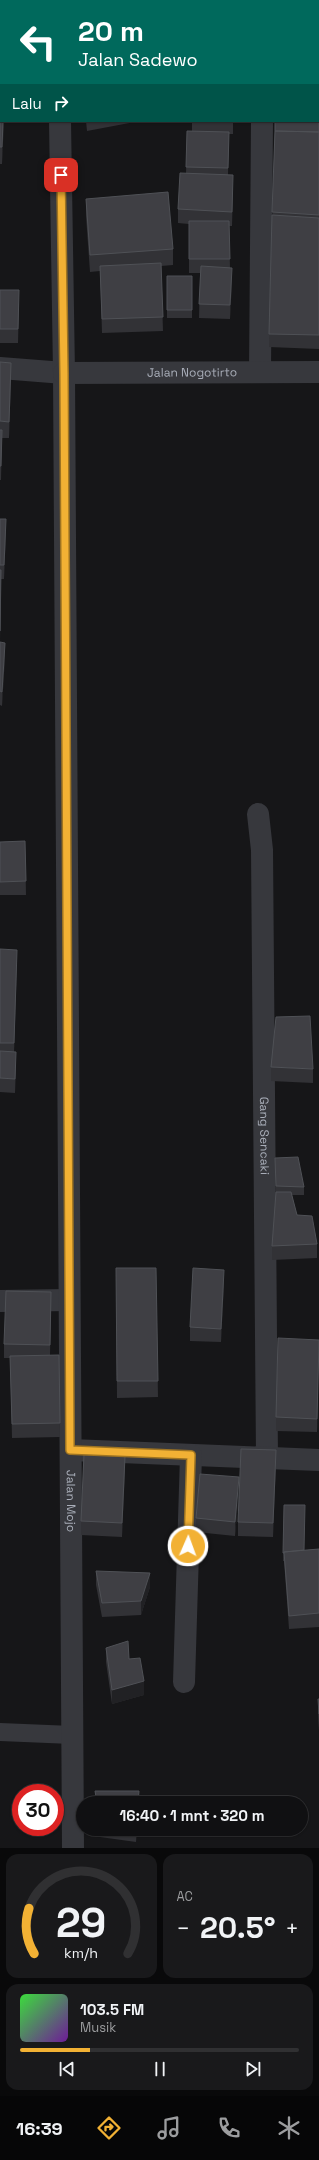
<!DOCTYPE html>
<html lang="id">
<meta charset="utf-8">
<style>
:root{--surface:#101012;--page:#19191b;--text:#f1f3f6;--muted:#9c9d9f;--line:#303032;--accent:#f2b134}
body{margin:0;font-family:"Space Grotesk",sans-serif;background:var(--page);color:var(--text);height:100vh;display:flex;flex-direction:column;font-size:15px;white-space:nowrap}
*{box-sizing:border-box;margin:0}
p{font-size:13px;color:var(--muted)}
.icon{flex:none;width:22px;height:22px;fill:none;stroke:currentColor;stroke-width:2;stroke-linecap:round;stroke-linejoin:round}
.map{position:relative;height:1848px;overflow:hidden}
.drawer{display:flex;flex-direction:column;gap:6px;padding:6px;background:#09090a;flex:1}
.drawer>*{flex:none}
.hud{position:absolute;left:0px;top:0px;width:319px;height:122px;box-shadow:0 1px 3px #0004,0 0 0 1px var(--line);background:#00695c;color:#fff;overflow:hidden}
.speed{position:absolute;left:12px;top:1784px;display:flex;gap:8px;font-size:20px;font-weight:700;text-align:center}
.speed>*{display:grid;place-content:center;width:52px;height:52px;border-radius:50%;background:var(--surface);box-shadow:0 1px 3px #0004,0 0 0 1px var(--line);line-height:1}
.speed .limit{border:6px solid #d22;background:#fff;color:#111}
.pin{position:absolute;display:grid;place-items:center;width:34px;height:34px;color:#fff;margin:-17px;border-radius:8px;box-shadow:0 2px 6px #0006}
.me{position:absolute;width:44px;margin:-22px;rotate:2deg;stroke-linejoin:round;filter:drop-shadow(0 0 3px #0008)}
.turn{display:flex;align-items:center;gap:14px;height:84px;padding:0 12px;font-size:18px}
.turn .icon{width:52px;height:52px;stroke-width:2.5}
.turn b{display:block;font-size:28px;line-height:34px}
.then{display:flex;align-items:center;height:38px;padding:0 12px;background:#0003;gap:8px;font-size:15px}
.big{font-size:30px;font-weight:700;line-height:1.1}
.drawer .tile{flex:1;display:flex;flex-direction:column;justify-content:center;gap:6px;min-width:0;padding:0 14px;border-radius:12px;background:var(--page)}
.drawer .dial{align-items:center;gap:0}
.dial svg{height:104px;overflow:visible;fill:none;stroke:var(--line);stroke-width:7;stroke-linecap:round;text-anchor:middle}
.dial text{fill:var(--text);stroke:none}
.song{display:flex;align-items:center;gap:12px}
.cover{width:48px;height:48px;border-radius:6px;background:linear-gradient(135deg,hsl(120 70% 55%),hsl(280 70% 35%))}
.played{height:4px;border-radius:2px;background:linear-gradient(90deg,var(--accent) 25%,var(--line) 25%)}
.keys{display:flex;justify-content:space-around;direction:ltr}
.heat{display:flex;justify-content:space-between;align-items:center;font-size:22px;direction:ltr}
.drawer .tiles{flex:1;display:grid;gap:6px;grid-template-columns:1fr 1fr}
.tile:last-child{grid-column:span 2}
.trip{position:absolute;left:76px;top:1796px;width:232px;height:40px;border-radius:20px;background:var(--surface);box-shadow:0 1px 3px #0004,0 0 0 1px var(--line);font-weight:700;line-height:40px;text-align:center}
.tabs{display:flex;height:64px;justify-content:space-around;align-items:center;background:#060607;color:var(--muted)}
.tabs .icon{width:28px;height:28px}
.tabs .selected{color:var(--accent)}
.tabs b{font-size:18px;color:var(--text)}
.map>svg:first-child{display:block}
</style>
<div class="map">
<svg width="319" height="1848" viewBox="0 0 319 1848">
<rect width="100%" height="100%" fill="#161618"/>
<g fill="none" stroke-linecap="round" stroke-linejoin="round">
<path stroke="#37383d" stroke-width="18" d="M0 1732 72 1735"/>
<g stroke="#37383d" stroke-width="22">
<path d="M0 368 64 373"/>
<path d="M260 372 262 121"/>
<path id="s1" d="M258 814 262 850 267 1458"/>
<path d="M0 1301 69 1300"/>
<path d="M71 1450 319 1460"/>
<path d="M184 1682 191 1455"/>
</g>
<g stroke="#37383d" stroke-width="22">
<path d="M57 0V1"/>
<path id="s2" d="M60 121 64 373 73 1848"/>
<path id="s3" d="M64 373 319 372"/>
</g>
</g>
<path fill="#323236" d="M318 25H319V349L269 347 275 121H318Z
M0 77 4 121 2 164H0Z
M86 121H140L87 131Z
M192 121H233V134H229L228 175 233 189 232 226H229L230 268 232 282 230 319 199 318 200 273H189V224L178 223V209L186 173 187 131H192Z
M86 199 173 249V265L161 266 163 331 102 333 100 271 90 272 86 216Z
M167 276H192V318H167Z
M0 290 19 304 18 343H0Z
M0 362 11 380 9 438H2L1 480H0Z
M0 519 6 533 4 579H1L0 642 5 657 2 706 0 705Z
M25 841 26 895H0V842Z
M0 949 17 964 14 1052 16 1066 15 1093 0 1092Z
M271 1067 313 1069V1083L271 1081Z
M275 1158 304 1187V1195H292L297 1215 317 1244V1258L272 1260V1246L276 1194Z
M116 1268H156L158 1397 117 1398Z
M224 1284 221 1342 190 1341V1327Z
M51 1306 50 1355H59L60 1437 12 1438 10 1358H4V1344Z
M319 1340 317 1432 276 1431V1417Z
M276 1464 273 1537 238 1536V1522Z
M125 1470 122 1537 81 1535V1521Z
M239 1491 235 1536 196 1532V1518Z
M284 1505 304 1550 319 1549V1627L289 1629 284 1561H283Z
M96 1571 150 1587 141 1615 102 1617 96 1585Z
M106 1648 129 1659 144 1695 112 1704 106 1662Z
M318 1699H319V1731L318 1716Z
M95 1791 139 1803H95Z
M99 1829H137L136 1842 100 1837Z"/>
<path fill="#212124" d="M3 121H4L2 164V147Z
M233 175V189L232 226V212Z
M232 268V282L230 319V305Z
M11 363V380L9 438V422Z
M6 519V533L4 579V565Z
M5 643V657L2 706V692Z
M17 950V964L14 1057V1043Z
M224 1270V1284L221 1342V1329Z
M319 1347V1361L317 1432V1419Z
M276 1450V1464L273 1537V1523Z
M125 1456V1470L122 1537V1523Z
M239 1477V1491L235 1536V1522Z
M150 1573V1587L141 1615V1601Z
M144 1681V1695L112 1704V1690Z
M136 1829H137L136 1842Z"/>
<path fill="#3f3f44" stroke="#4f5156" d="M104 0H127V1H104Z
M182 0H231V1H182Z
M318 25H319V81H318Z
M0 77H1V121H3L2 147H0Z
M318 85H319V132L275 131V121H318Z
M187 131 229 132 228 168 186 167Z
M275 131 319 132V215L272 212Z
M180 173 233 175 232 212 178 209Z
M168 192 173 249 90 255 86 199Z
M272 215 319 218V335L269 334Z
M189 221H229L230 259H189Z
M161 263 163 317 102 319 100 266Z
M201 266 232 268 230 305 199 304Z
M167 276H192V310H167Z
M0 290H19L18 329H0Z
M0 362 11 363 9 422 0 421Z
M0 430H2L1 466H0Z
M0 519H6L4 565H0Z
M0 570H1L0 631Z
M0 642 5 643 2 692 0 691Z
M25 841 26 881 0 882V842Z
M0 949 17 950 14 1043H0Z
M310 1016 313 1069 271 1067 276 1017Z
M0 1051 16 1052 15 1079 0 1078Z
M298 1157 304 1187 276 1186 275 1158Z
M276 1192H291L297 1215 312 1216 317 1244 272 1246Z
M116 1268H156L158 1381H117Z
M193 1268 224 1270 221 1329 190 1327Z
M6 1291 51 1292 50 1345 4 1344Z
M278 1338 319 1340 317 1419 276 1417Z
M59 1355 60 1423 12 1424 10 1356Z
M241 1449 276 1450 273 1523 238 1522Z
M84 1454 125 1456 122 1523 81 1521Z
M200 1474 239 1477 235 1522 196 1518Z
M284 1505H305L304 1550 284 1552V1553H283Z
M319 1549V1613L289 1616 284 1552Z
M96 1571 150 1573 141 1601 102 1603Z
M128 1641 129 1659 140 1658 144 1681 112 1690 106 1648Z
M318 1699H319V1714Z
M95 1791H139L138 1803H97Z"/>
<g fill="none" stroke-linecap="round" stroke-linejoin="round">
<g stroke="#9d7322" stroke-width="10">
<path id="route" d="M61 175 64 373 70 1450 191 1455 188 1546"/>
</g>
<use href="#route" stroke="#f2b134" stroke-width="7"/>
</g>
<g text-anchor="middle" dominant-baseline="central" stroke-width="4" stroke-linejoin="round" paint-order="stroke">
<g font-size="12" fill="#a8adb8" stroke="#111113">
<text stroke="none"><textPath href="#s3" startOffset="128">Jalan Nogotirto</textPath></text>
<text stroke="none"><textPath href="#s1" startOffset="322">Gang Sencaki</textPath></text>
<text stroke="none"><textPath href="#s2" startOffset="1380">Jalan Mojo</textPath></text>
</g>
</g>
</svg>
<div class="speed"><div class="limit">30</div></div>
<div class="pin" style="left:61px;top:175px;background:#d93025"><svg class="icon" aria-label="arrive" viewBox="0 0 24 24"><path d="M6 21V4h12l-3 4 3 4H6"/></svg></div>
<svg class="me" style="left:188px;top:1546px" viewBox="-20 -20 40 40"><circle r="17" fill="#f2b134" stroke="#fff" stroke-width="3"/><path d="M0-11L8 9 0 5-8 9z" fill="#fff"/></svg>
<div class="trip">16:40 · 1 mnt · 320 m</div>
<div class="hud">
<div class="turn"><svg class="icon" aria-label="left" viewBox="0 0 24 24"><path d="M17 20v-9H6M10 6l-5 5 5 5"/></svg><div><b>20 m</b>Jalan Sadewo</div></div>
<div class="then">Lalu<svg class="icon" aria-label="right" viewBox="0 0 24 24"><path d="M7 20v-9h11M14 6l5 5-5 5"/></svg></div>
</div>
</div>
<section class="drawer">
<div class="tiles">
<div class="tile dial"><svg viewBox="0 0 100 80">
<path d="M14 69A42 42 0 1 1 86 69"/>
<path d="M14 69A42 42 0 0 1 10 34" stroke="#f2b134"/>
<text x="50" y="56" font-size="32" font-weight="700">29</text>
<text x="50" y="72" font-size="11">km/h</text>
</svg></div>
<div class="tile"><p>AC</p>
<div class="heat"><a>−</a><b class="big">20.5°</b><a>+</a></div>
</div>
<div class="tile">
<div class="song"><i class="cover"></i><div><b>103.5 FM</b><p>Musik</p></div></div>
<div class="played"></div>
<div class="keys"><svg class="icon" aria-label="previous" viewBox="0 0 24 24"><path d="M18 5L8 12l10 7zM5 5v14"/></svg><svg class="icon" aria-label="pause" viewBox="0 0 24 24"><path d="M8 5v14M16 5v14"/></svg><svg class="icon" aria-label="next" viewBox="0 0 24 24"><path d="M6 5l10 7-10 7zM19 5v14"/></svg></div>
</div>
</div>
</section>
<nav class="tabs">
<b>16:39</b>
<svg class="icon selected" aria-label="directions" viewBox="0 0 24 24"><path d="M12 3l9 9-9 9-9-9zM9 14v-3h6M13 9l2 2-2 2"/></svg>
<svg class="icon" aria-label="music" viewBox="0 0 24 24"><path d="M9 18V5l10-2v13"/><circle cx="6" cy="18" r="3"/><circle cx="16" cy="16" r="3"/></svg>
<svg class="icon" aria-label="phone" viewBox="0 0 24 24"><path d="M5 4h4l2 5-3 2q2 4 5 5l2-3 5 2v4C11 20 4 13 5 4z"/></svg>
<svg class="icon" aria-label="climate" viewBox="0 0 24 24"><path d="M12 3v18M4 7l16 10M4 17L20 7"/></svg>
</nav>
